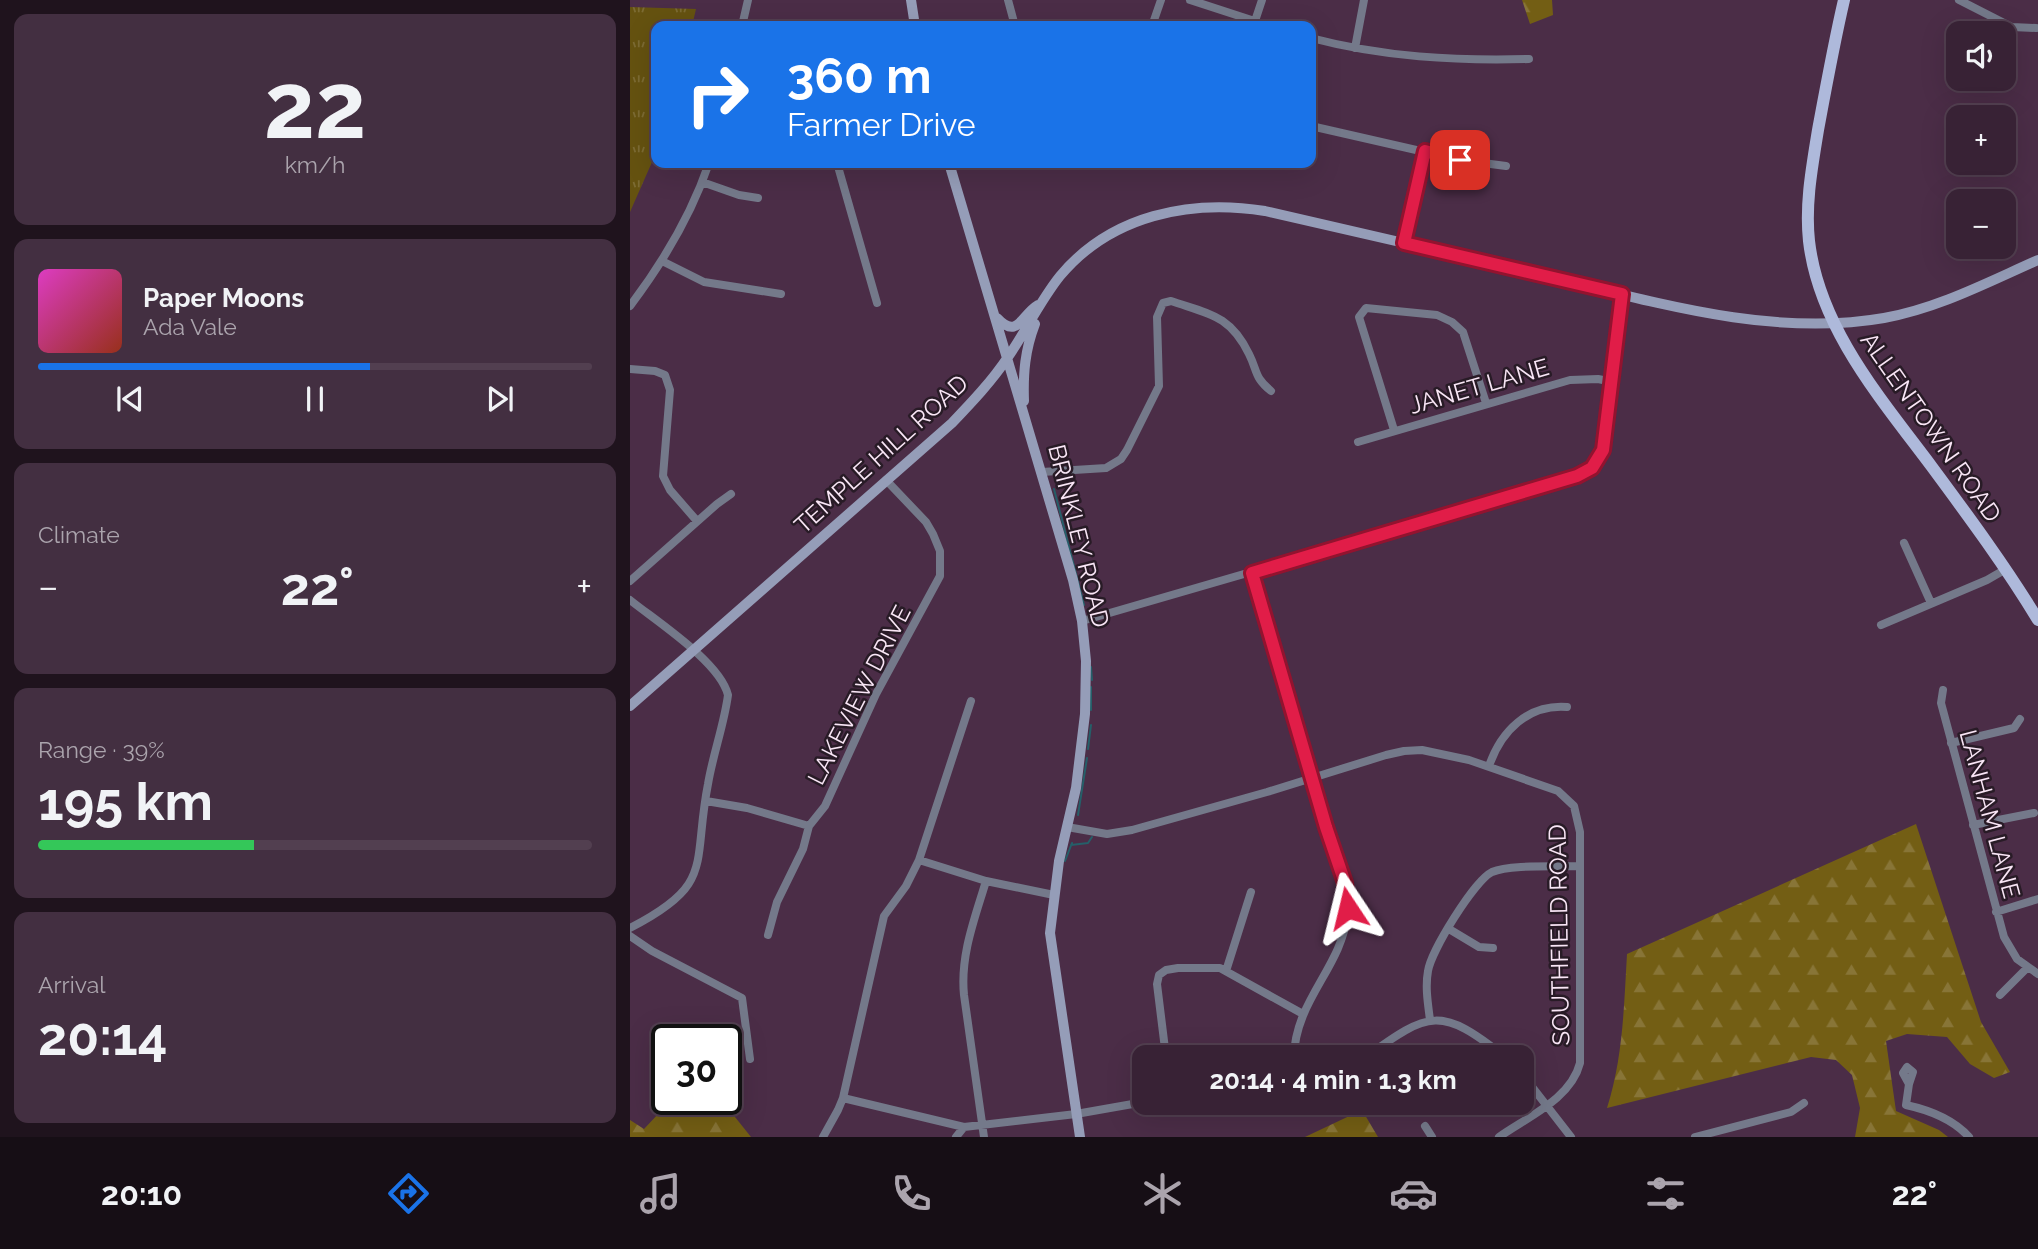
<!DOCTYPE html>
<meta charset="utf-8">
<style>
:root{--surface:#382235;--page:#432f41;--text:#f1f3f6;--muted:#aba4ad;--line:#523f50;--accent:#1a73e8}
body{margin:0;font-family:Raleway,sans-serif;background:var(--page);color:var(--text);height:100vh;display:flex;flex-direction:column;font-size:26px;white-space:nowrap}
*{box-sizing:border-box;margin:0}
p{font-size:23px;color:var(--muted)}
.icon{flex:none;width:38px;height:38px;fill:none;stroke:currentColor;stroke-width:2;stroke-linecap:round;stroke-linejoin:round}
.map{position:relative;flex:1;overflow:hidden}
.side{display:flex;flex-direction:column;gap:14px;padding:14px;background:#1f131d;width:630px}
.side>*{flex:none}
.hud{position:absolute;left:21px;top:21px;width:665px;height:147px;border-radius:14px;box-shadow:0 7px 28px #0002,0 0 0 2px var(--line);background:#1a73e8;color:#fff;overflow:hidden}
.tools{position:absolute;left:1316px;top:21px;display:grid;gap:14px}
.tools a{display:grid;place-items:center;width:70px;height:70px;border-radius:14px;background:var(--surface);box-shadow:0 7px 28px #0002,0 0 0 2px var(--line);font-size:35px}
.speed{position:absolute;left:21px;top:1024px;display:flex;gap:14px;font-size:35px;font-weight:700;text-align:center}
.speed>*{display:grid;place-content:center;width:91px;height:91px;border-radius:50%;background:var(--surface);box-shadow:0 7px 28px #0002,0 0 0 2px var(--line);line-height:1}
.speed .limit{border:4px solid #111;border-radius:10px;background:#fff;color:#111}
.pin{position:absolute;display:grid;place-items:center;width:60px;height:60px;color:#fff;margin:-30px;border-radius:14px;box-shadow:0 4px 10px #0006}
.me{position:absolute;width:77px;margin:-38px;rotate:350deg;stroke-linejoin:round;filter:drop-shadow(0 0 5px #0008)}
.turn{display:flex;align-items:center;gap:24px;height:147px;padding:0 21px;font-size:32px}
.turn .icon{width:91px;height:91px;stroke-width:2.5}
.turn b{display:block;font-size:49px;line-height:60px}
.big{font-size:52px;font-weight:700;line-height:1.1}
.side .card{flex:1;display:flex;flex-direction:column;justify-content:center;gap:10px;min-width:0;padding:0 24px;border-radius:14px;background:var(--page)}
.side .dial{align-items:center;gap:0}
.dial b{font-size:91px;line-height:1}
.song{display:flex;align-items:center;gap:21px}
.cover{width:84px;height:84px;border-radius:10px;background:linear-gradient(135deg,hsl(310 70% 55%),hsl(10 70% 35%))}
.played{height:7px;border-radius:4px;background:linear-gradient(90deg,var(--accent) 60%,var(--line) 60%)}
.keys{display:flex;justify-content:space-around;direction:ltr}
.heat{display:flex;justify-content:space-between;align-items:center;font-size:38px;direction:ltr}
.charge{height:10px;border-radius:5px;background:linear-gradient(90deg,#34c759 39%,var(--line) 0)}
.trip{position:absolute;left:502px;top:1045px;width:402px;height:70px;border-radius:14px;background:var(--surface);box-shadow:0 7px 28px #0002,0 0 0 2px var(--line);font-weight:700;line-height:70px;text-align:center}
.tab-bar{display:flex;height:112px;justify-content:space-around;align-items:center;background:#160e15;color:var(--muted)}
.tab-bar .icon{width:49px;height:49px}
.tab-bar .selected{color:var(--accent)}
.tab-bar b{font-size:32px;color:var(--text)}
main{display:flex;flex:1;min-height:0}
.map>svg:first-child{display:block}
</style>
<main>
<section class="side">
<div class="card dial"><b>22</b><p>km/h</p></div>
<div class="card">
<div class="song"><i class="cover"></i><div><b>Paper Moons</b><p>Ada Vale</p></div></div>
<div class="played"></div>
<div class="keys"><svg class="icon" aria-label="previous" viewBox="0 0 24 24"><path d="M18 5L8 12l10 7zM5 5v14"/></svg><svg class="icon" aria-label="pause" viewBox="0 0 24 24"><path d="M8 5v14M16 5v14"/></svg><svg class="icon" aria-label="next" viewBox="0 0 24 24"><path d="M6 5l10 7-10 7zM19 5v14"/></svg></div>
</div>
<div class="card"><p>Climate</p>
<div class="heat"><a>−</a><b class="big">22°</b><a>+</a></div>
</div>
<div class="card"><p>Range · 39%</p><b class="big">195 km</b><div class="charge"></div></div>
<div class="card"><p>Arrival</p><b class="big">20:14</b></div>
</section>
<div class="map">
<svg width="1408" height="1137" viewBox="0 0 1408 1137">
<defs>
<pattern id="grass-tufts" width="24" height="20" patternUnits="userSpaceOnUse" patternTransform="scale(1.75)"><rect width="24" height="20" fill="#655210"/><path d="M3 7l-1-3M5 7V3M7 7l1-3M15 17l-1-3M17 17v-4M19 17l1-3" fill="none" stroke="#7c6b33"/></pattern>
<pattern id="forest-firs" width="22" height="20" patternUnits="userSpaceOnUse" patternTransform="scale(1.75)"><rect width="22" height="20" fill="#735e14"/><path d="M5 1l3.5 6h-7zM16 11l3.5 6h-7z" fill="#887537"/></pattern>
</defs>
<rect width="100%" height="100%" fill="#4b2d47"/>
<path fill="url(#grass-tufts)" d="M0 7 66 9 62 26H26V153L0 212Z"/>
<path fill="url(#forest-firs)" d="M892 0H922L923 15 900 24Z
M1286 824 1351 1022 1380 1072 1364 1078 1340 1064 1317 1037 1277 1034 1256 1041 1266 1111 1309 1130 1318 1137H1225L1230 1108 1222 1075 1206 1060 1181 1057 977 1108C993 1058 994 1006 997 954Z
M37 1057V1099H82L101 1112 121 1137H0V1120L14 1129 31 1111Z
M732 1110 748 1137H675Z"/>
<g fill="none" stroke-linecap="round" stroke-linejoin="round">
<path stroke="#255f69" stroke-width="2" d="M424 489 454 605
M461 667 462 680
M461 710V687
M458 749 461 725
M448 815 457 758
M441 845 458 843 462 837
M435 861 442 843"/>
<path stroke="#74798a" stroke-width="8" d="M378 0 385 26
M560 0 640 26
M1329 0 1382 27 1406 28
M624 24 632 0
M112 26 118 0
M522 26 531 0
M681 38C753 57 825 61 899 59
M725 48 734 0
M681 126 830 160 876 166
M207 163 247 303
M72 182 109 195 128 198
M774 243 795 151
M32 261 74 282 151 294
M0 306C34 261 61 216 79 163
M0 369 25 371 35 375 40 390 33 476 40 490 67 521
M764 430 729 317 736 308 807 315 822 322 833 332 856 403
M728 442 940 380 968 379 983 382
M412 472 476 468 491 459 497 450 529 386 527 317 533 303 541 301C579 314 600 315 619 354 628 372 624 377 641 391
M1274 543 1301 603
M622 573C645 652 668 732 692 812 701 845 720 880 717 915 712 967 665 1000 664 1057
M0 581 87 504 101 494
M0 600C26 621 90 662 98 695 94 725 83 754 78 784 62 865 86 884 0 928
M452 621 935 481 962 468 973 450 992 294
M1251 625 1357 580 1376 569
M1313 690 1311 703 1374 937 1387 959 1408 974
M1321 743 1384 728 1390 719
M859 766C871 731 898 704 937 707
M76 801 117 808 179 826
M1343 825 1404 813
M437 827 477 834 502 830 637 792 756 755 774 751 792 750 839 760 928 791 944 806 950 832V1063C941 1099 897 1117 869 1137
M289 860 356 881 424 895
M1366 912 1408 899
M819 929 849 947 863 948
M138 935 147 902 173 849 179 826 195 806 246 694 310 576V551L303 534 296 522 256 480
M0 936 22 951 112 998 120 1059
M596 971 621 892
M1370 995 1397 968
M800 1020C798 1004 795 987 798 971 801 951 844 881 862 872 880 864 927 867 949 866
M536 1057 527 984 529 975 536 970 548 968H590L673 1014
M736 1057C799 1011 811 1006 875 1057
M892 1074 941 1137
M1279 1084 1283 1072 1277 1067 1273 1073 1279 1084 1276 1105C1299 1110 1323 1119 1339 1137
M213 1098 334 1127 446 1114 514 1102
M795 1126 802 1137
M193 1137 208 1110 213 1098 254 916 276 886 289 860 341 701
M326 1137 334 1127
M354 1137 334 995C330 955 345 918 356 881
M1065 1137 1161 1112 1174 1103"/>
<path stroke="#959db8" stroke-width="10" d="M281 0 285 26
M319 163 443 580 452 621 456 661 455 714 446 788 429 861 420 933 450 1137
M367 318C388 340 391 315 408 305
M394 401C393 373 395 350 405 324
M0 706 322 423C342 402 362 381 378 357 396 331 410 301 430 276 481 215 560 199 635 211 726 232 818 253 909 274 1021 301 1140 338 1254 318 1309 308 1358 282 1408 260"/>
<path stroke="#aeb9db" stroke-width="12" d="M1214 0C1204 43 1196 87 1188 130 1182 167 1175 204 1179 241 1189 328 1252 400 1302 467 1339 517 1376 567 1408 620"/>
</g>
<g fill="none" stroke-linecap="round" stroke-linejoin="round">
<g stroke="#92132f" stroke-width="18">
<path id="route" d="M718 908 715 883 696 827 622 573 947 476 962 468 973 450 992 294 774 243 795 151 830 160"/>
</g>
<use href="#route" stroke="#e11d48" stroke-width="12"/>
</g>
<g text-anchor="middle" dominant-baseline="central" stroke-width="5" stroke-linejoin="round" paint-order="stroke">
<g font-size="24" fill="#f9e6f6" stroke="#281b26">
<text transform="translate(849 386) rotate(-16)">JANET LANE</text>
<text transform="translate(1301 427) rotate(55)">ALLENTOWN ROAD</text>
<text transform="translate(251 454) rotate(-42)">TEMPLE HILL ROAD</text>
<text transform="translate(449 536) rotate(76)">BRINKLEY ROAD</text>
<text transform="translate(229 695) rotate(-63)">LAKEVIEW DRIVE</text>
<text transform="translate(1360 814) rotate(75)">LANHAM LANE</text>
<text transform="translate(929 935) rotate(-91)">SOUTHFIELD ROAD</text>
</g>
</g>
</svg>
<div class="tools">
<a><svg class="icon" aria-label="sound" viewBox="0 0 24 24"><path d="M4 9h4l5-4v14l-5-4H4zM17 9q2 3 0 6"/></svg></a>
<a>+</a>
<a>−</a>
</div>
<div class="speed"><div class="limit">30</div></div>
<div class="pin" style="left:830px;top:160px;background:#d93025"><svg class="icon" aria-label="arrive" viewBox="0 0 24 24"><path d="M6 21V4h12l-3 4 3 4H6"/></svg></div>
<svg class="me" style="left:718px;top:908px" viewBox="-20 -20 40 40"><path d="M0-17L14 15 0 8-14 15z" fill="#e11d48" stroke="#fff" stroke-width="4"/></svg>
<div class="trip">20:14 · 4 min · 1.3 km</div>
<div class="hud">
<div class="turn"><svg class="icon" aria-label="right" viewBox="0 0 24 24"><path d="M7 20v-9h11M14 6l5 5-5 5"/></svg><div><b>360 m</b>Farmer Drive</div></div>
</div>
</div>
</main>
<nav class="tab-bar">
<b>20:10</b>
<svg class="icon selected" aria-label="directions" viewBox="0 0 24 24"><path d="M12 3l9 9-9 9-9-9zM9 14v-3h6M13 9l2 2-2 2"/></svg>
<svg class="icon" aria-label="music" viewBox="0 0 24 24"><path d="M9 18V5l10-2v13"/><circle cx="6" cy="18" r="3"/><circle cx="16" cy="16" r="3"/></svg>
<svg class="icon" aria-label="phone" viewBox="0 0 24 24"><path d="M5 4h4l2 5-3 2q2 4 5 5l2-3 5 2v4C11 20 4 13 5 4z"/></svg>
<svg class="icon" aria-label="climate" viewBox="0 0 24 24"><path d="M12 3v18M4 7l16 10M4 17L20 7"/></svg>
<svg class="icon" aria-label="car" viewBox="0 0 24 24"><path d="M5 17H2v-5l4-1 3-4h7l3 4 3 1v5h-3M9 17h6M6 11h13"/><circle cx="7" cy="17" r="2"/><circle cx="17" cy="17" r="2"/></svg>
<svg class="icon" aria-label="filters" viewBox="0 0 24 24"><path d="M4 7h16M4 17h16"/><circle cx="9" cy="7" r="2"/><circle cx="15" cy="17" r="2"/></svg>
<b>22°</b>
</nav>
